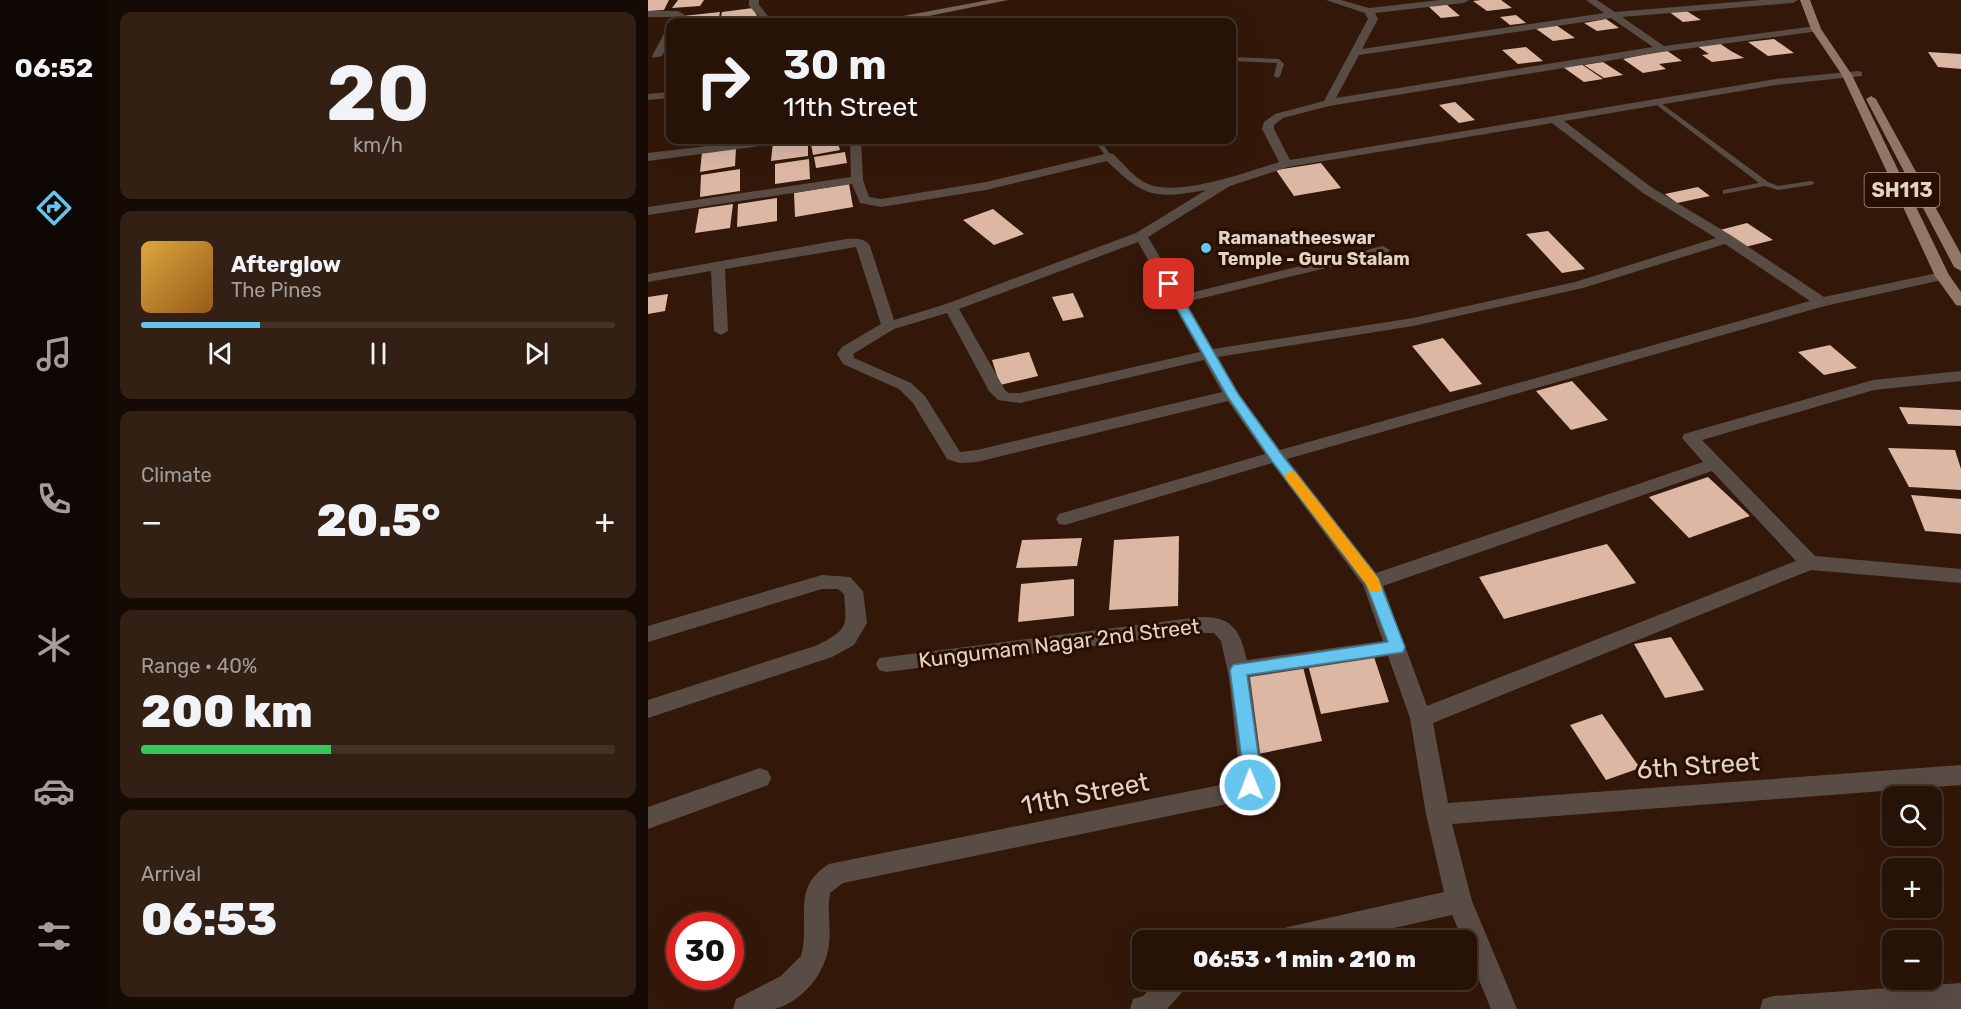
<!DOCTYPE html>
<meta charset="utf-8">
<style>
:root{--surface:#261207;--page:#322015;--text:#f1f3f6;--muted:#a49e9b;--line:#423228;--accent:#65c5ee}
body{margin:0;font-family:Rubik,sans-serif;background:var(--page);color:var(--text);height:100vh;display:flex;flex-direction:column;font-size:22px;white-space:nowrap}
*{box-sizing:border-box;margin:0}
p{font-size:20px;color:var(--muted)}
.icon{flex:none;width:33px;height:33px;fill:none;stroke:currentColor;stroke-width:2;stroke-linecap:round;stroke-linejoin:round}
.map{position:relative;flex:1;overflow:hidden}
.details{display:flex;flex-direction:column;gap:12px;padding:12px;background:#150a04;width:540px}
.details>*{flex:none}
.hud{position:absolute;left:18px;top:18px;width:570px;height:126px;border-radius:12px;box-shadow:0 6px 24px #0002,0 0 0 2px var(--line);background:#261207;color:var(--text);overflow:hidden}
.fabs{position:absolute;left:1234px;top:786px;display:grid;gap:12px}
.fabs a{display:grid;place-items:center;width:60px;height:60px;border-radius:12px;background:var(--surface);box-shadow:0 6px 24px #0002,0 0 0 2px var(--line);font-size:30px}
.speed{position:absolute;left:18px;top:912px;display:flex;gap:12px;font-size:30px;font-weight:700;text-align:center}
.speed>*{display:grid;place-content:center;width:78px;height:78px;border-radius:50%;background:var(--surface);box-shadow:0 6px 24px #0002,0 0 0 2px var(--line);line-height:1}
.speed .limit{border:9px solid #d22;background:#fff;color:#111}
.pin{position:absolute;display:grid;place-items:center;width:51px;height:51px;color:#fff;margin:-26px;border-radius:12px;box-shadow:0 3px 9px #0006}
.me{position:absolute;width:66px;margin:-33px;rotate:359deg;stroke-linejoin:round;filter:drop-shadow(0 0 4px #0008)}
.turn{display:flex;align-items:center;gap:21px;height:126px;padding:0 18px;font-size:27px}
.turn .icon{width:78px;height:78px;stroke-width:2.5}
.turn b{display:block;font-size:42px;line-height:51px}
.big{font-size:45px;font-weight:800;line-height:1.1}
.details .card{flex:1;display:flex;flex-direction:column;justify-content:center;gap:9px;min-width:0;padding:0 21px;border-radius:12px;background:var(--page)}
.details .dial{align-items:center;gap:0}
.dial b{font-size:78px;line-height:1}
.song{display:flex;align-items:center;gap:18px}
.cover{width:72px;height:72px;border-radius:9px;background:linear-gradient(135deg,hsl(40 70% 55%),hsl(30 70% 35%))}
.played{height:6px;border-radius:3px;background:linear-gradient(90deg,var(--accent) 25%,var(--line) 25%)}
.keys{display:flex;justify-content:space-around;direction:ltr}
.heat{display:flex;justify-content:space-between;align-items:center;font-size:33px;direction:ltr}
.charge{height:9px;border-radius:4px;background:linear-gradient(90deg,#34c759 40%,var(--line) 0)}
.trip{position:absolute;left:484px;top:930px;width:345px;height:60px;border-radius:12px;background:var(--surface);box-shadow:0 6px 24px #0002,0 0 0 2px var(--line);font-weight:800;line-height:60px;text-align:center}
main{display:flex;flex:1;min-height:0}
.tabs{display:flex;flex-direction:column;width:108px;justify-content:space-around;align-items:center;background:#0f0703;color:var(--muted)}
.tabs .icon{width:42px;height:42px}
.tabs .selected{color:var(--accent)}
.tabs b{font-size:27px;color:var(--text)}
.map>svg:first-child{display:block}
</style>
<main>
<nav class="tabs">
<b>06:52</b>
<svg class="icon selected" aria-label="directions" viewBox="0 0 24 24"><path d="M12 3l9 9-9 9-9-9zM9 14v-3h6M13 9l2 2-2 2"/></svg>
<svg class="icon" aria-label="music" viewBox="0 0 24 24"><path d="M9 18V5l10-2v13"/><circle cx="6" cy="18" r="3"/><circle cx="16" cy="16" r="3"/></svg>
<svg class="icon" aria-label="phone" viewBox="0 0 24 24"><path d="M5 4h4l2 5-3 2q2 4 5 5l2-3 5 2v4C11 20 4 13 5 4z"/></svg>
<svg class="icon" aria-label="climate" viewBox="0 0 24 24"><path d="M12 3v18M4 7l16 10M4 17L20 7"/></svg>
<svg class="icon" aria-label="car" viewBox="0 0 24 24"><path d="M5 17H2v-5l4-1 3-4h7l3 4 3 1v5h-3M9 17h6M6 11h13"/><circle cx="7" cy="17" r="2"/><circle cx="17" cy="17" r="2"/></svg>
<svg class="icon" aria-label="filters" viewBox="0 0 24 24"><path d="M4 7h16M4 17h16"/><circle cx="9" cy="7" r="2"/><circle cx="15" cy="17" r="2"/></svg>
</nav>
<section class="details">
<div class="card dial"><b>20</b><p>km/h</p></div>
<div class="card">
<div class="song"><i class="cover"></i><div><b>Afterglow</b><p>The Pines</p></div></div>
<div class="played"></div>
<div class="keys"><svg class="icon" aria-label="previous" viewBox="0 0 24 24"><path d="M18 5L8 12l10 7zM5 5v14"/></svg><svg class="icon" aria-label="pause" viewBox="0 0 24 24"><path d="M8 5v14M16 5v14"/></svg><svg class="icon" aria-label="next" viewBox="0 0 24 24"><path d="M6 5l10 7-10 7zM19 5v14"/></svg></div>
</div>
<div class="card"><p>Climate</p>
<div class="heat"><a>−</a><b class="big">20.5°</b><a>+</a></div>
</div>
<div class="card"><p>Range · 40%</p><b class="big">200 km</b><div class="charge"></div></div>
<div class="card"><p>Arrival</p><b class="big">06:53</b></div>
</section>
<div class="map">
<svg width="1313" height="1009" viewBox="0 0 1313 1009">
<rect width="100%" height="100%" fill="#331809"/>
<path fill="#dbb7a4" d="M0 0H21L16 10 0 11Z
M30 0H56L52 6 24 8Z
M833 0H853L864 8 839 11 825 1Z
M798 4 812 16 793 18 780 6Z
M105 8 110 18 72 22 74 12Z
M1037 10 1053 20 1035 22 1020 11Z
M72 12 71 17 34 20 35 16Z
M868 15 878 23 862 25 852 17Z
M68 18V22H40V21Z
M958 19 971 28 949 31 936 23Z
M908 25 927 38 905 41 887 28Z
M1126 39 1146 53 1120 56 1100 42Z
M1071 43 1083 51 1096 58 1064 62 1054 55 1061 54 1049 46Z
M878 47 895 61 870 64 854 50Z
M1018 50 1034 61 1011 64 1018 69 995 73 975 59Z
M1280 52 1313 54V69L1290 67Z
M955 62 975 75 956 78 936 65Z
M933 64 955 79 936 82 915 67Z
M807 102 827 120 811 123 791 105Z
M144 140H160V156L123 161 125 142Z
M189 140 192 150 165 155 163 144Z
M88 148 87 166 52 172 54 152Z
M197 152 199 163 168 168 166 157Z
M161 159 162 179 127 184V164Z
M673 163 693 188 646 196 628 170Z
M92 169V191L52 197 53 175Z
M201 184 205 207 147 217 146 193Z
M1050 187 1062 196 1029 203 1017 194Z
M129 198V221L89 227 90 204Z
M85 204 82 228 47 233 51 209Z
M345 209 376 234 346 245 315 220Z
M1099 223 1125 240 1097 247 1072 230Z
M900 231 937 269 914 273 878 234Z
M425 293 436 317 415 321 404 297Z
M20 294 17 311 0 314V297Z
M795 338 834 384 802 392 764 346Z
M1182 345 1209 368 1176 375 1150 352Z
M381 352 390 376 352 385 344 360Z
M924 381 960 420 923 430 888 391Z
M1251 407 1313 410V426L1260 424Z
M1240 448 1307 450 1313 469V490L1261 487Z
M1060 477 1102 516 1041 538 1001 497Z
M1263 495 1313 499V534L1277 531Z
M531 536 530 606 461 610 466 540Z
M434 538 429 566 368 568 374 540Z
M959 544 988 583 856 619 831 577Z
M426 579V616L370 622 373 584Z
M1023 637 1056 690 1017 698 986 644Z
M725 654 741 702 673 714 660 665Z
M655 667 674 741 610 754 594 678Z
M954 714 992 768 958 780 922 725Z"/>
<g fill="none" stroke-linecap="round" stroke-linejoin="round">
<path fill="#594c44" fill-rule="evenodd" d="M584 57 631 59 636 64 632 76 629 78 626 76 629 63 584 61Z
M1006 101H1010L1120 182 1130 186 1163 181 1167 183 1163 185 1130 190 1117 186 1075 194V190L1111 183 1006 103Z
M446 140H452L464 157 463 158H459Z"/>
<path fill="#594c44" fill-rule="evenodd" d="M101 0H111V5L125 22H116L101 6Z
M678 0H693L721 8 792 0H821L816 3 727 13 730 19 714 49 956 13 938 0H949L967 12 1112 0H1150L1145 3 974 17 1016 46 1168 26 1171 27V31L1014 52 681 106 635 118 626 125V129L642 160 1128 79 1210 71 1214 72V76L1128 85 916 121 1003 187 1084 236 1176 297 1294 272 1301 276 1294 280 1177 306 639 459 728 573 1055 462 1034 438 1036 434 1225 380 1313 371V381L1226 390 1054 440 1167 556 1313 569V583L1163 570 785 723 800 803 1313 765V785L804 824 824 901 869 1009H843L819 951V940H815L804 915 693 940H627L631 931 640 927 796 892 778 814 762 718 740 656 602 677 615 775 610 792 584 803 195 883 182 893C179 910 183 927 181 944 178 973 155 1001 127 1009 115 1009 97 1009 85 1009L88 999 133 976 153 956C163 920 142 888 181 864L582 783 592 779 581 677 573 641 566 633H548L238 672 231 670 228 664 231 658 552 617C585 616 592 631 599 660L735 641 715 585 624 463 417 525 411 524 408 519 411 514 617 454 580 401 329 462 311 463 299 459 265 403 251 389 195 364 189 354 194 347 233 324 208 247 77 269 80 331 73 335 66 331 63 271 0 282V274L198 239C208 239 216 237 222 246L246 320 298 304 488 233 558 190C506 199 497 198 459 161L338 190 233 207 212 203 204 184 0 215V207L203 177 202 140H213L215 180 221 197 233 199 338 182 461 153 465 154C476 164 487 179 500 184 531 197 600 172 631 162L614 129 616 122 627 114 676 101 720 19 717 13ZM963 18 1005 47 688 98 711 55ZM904 123 995 193 1068 238 927 282 765 318 565 349 538 302 740 253 742 250 735 246 534 295 500 237 582 186 640 167ZM490 242 552 352 372 393H361L357 390 311 309ZM1077 244 1162 301 632 450 591 394 570 357 765 326 935 288ZM299 313 341 391 350 400 372 403 556 360 574 392 329 450 312 452 277 396 263 383 206 358 205 354 246 329ZM1064 471 1148 561 779 706 735 586Z
M0 11H30L37 15 32 22H24L26 17H0Z
M22 29V40L14 56 5 58 4 56 17 32Z
M22 92V98L0 100V94Z
M110 140H140L134 143 0 161V153Z
M174 575 202 577 215 591 219 623 206 645 184 657 0 718V700L170 645C200 629 199 627 196 594L190 589H174L0 642V626Z
M112 768 120 771 123 778 120 785 0 829V807Z
M510 980H541L537 989 519 1009H482L485 999 495 996Z
M1313 983V1009H1112L1115 999 1125 996Z"/>
<path fill="#796458" fill-rule="evenodd" d="M341 0H360L251 22H234L239 19Z"/>
<path fill="#927667" fill-rule="evenodd" d="M1152 0H1162L1173 29 1204 75 1301 275 1313 292V306L1308 305 1287 276 1194 75 1163 29Z
M1223 96 1228 99 1313 254V271L1306 267 1218 99Z"/>
</g>
<path fill="#65c5ee" stroke="#42809b" stroke-width="1.5" d="M521 281 526 284 590 394 634 455 730 578 757 647 755 652 749 653 599 675 613 775 608 790 602 792 596 790 593 785 596 775 582 670 585 665 740 642 718 584 624 461 580 397 515 284Z"/>
<path fill="#f59e0b" d="M643 471 647 472 730 578 734 589 732 592H722L718 584 638 479 636 475Z"/>
<circle fill="#65c5ee" stroke="#280f02" stroke-width="2" cx="558" cy="248" r="6"/>
<g text-anchor="middle" dominant-baseline="central" stroke-width="6" stroke-linejoin="round" paint-order="stroke">
<g font-size="18" font-weight="bold" fill="#e4d1c8" stroke="#280f02" text-anchor="start">
<text x="570" y="238">Ramanatheeswar<tspan x="570" dy="21">Temple - Guru Stalam</tspan></text>
</g>
<rect fill="#280f02" stroke="#ac978d" stroke-width="1.5" x="1216.5" y="173" width="75" height="34" rx="4.5"/>
<g font-size="20" font-weight="bold" fill="#e4d1c8">
<text x="1254" y="190">SH113</text>
</g>
<g font-size="21" fill="#e4d1c8" stroke="#280f02">
<text transform="translate(411 643) rotate(-7)">Kungumam Nagar 2nd Street</text>
</g>
<g font-size="26" fill="#e4d1c8" stroke="#280f02">
<text transform="translate(1050 766) rotate(-4)">6th Street</text>
<text transform="translate(437 794) rotate(-11)">11th Street</text>
</g>
</g>
</svg>
<div class="fabs">
<a><svg class="icon" aria-label="search" viewBox="0 0 24 24"><circle cx="10" cy="10" r="6"/><path d="M15 15l6 6"/></svg></a>
<a>+</a>
<a>−</a>
</div>
<div class="speed"><div class="limit">30</div></div>
<div class="pin" style="left:521px;top:284px;background:#d93025"><svg class="icon" aria-label="arrive" viewBox="0 0 24 24"><path d="M6 21V4h12l-3 4 3 4H6"/></svg></div>
<svg class="me" style="left:602px;top:785px" viewBox="-20 -20 40 40"><circle r="17" fill="#65c5ee" stroke="#fff" stroke-width="3"/><path d="M0-11L8 9 0 5-8 9z" fill="#fff"/></svg>
<div class="trip">06:53 · 1 min · 210 m</div>
<div class="hud">
<div class="turn"><svg class="icon" aria-label="right" viewBox="0 0 24 24"><path d="M7 20v-9h11M14 6l5 5-5 5"/></svg><div><b>30 m</b>11th Street</div></div>
</div>
</div>
</main>
